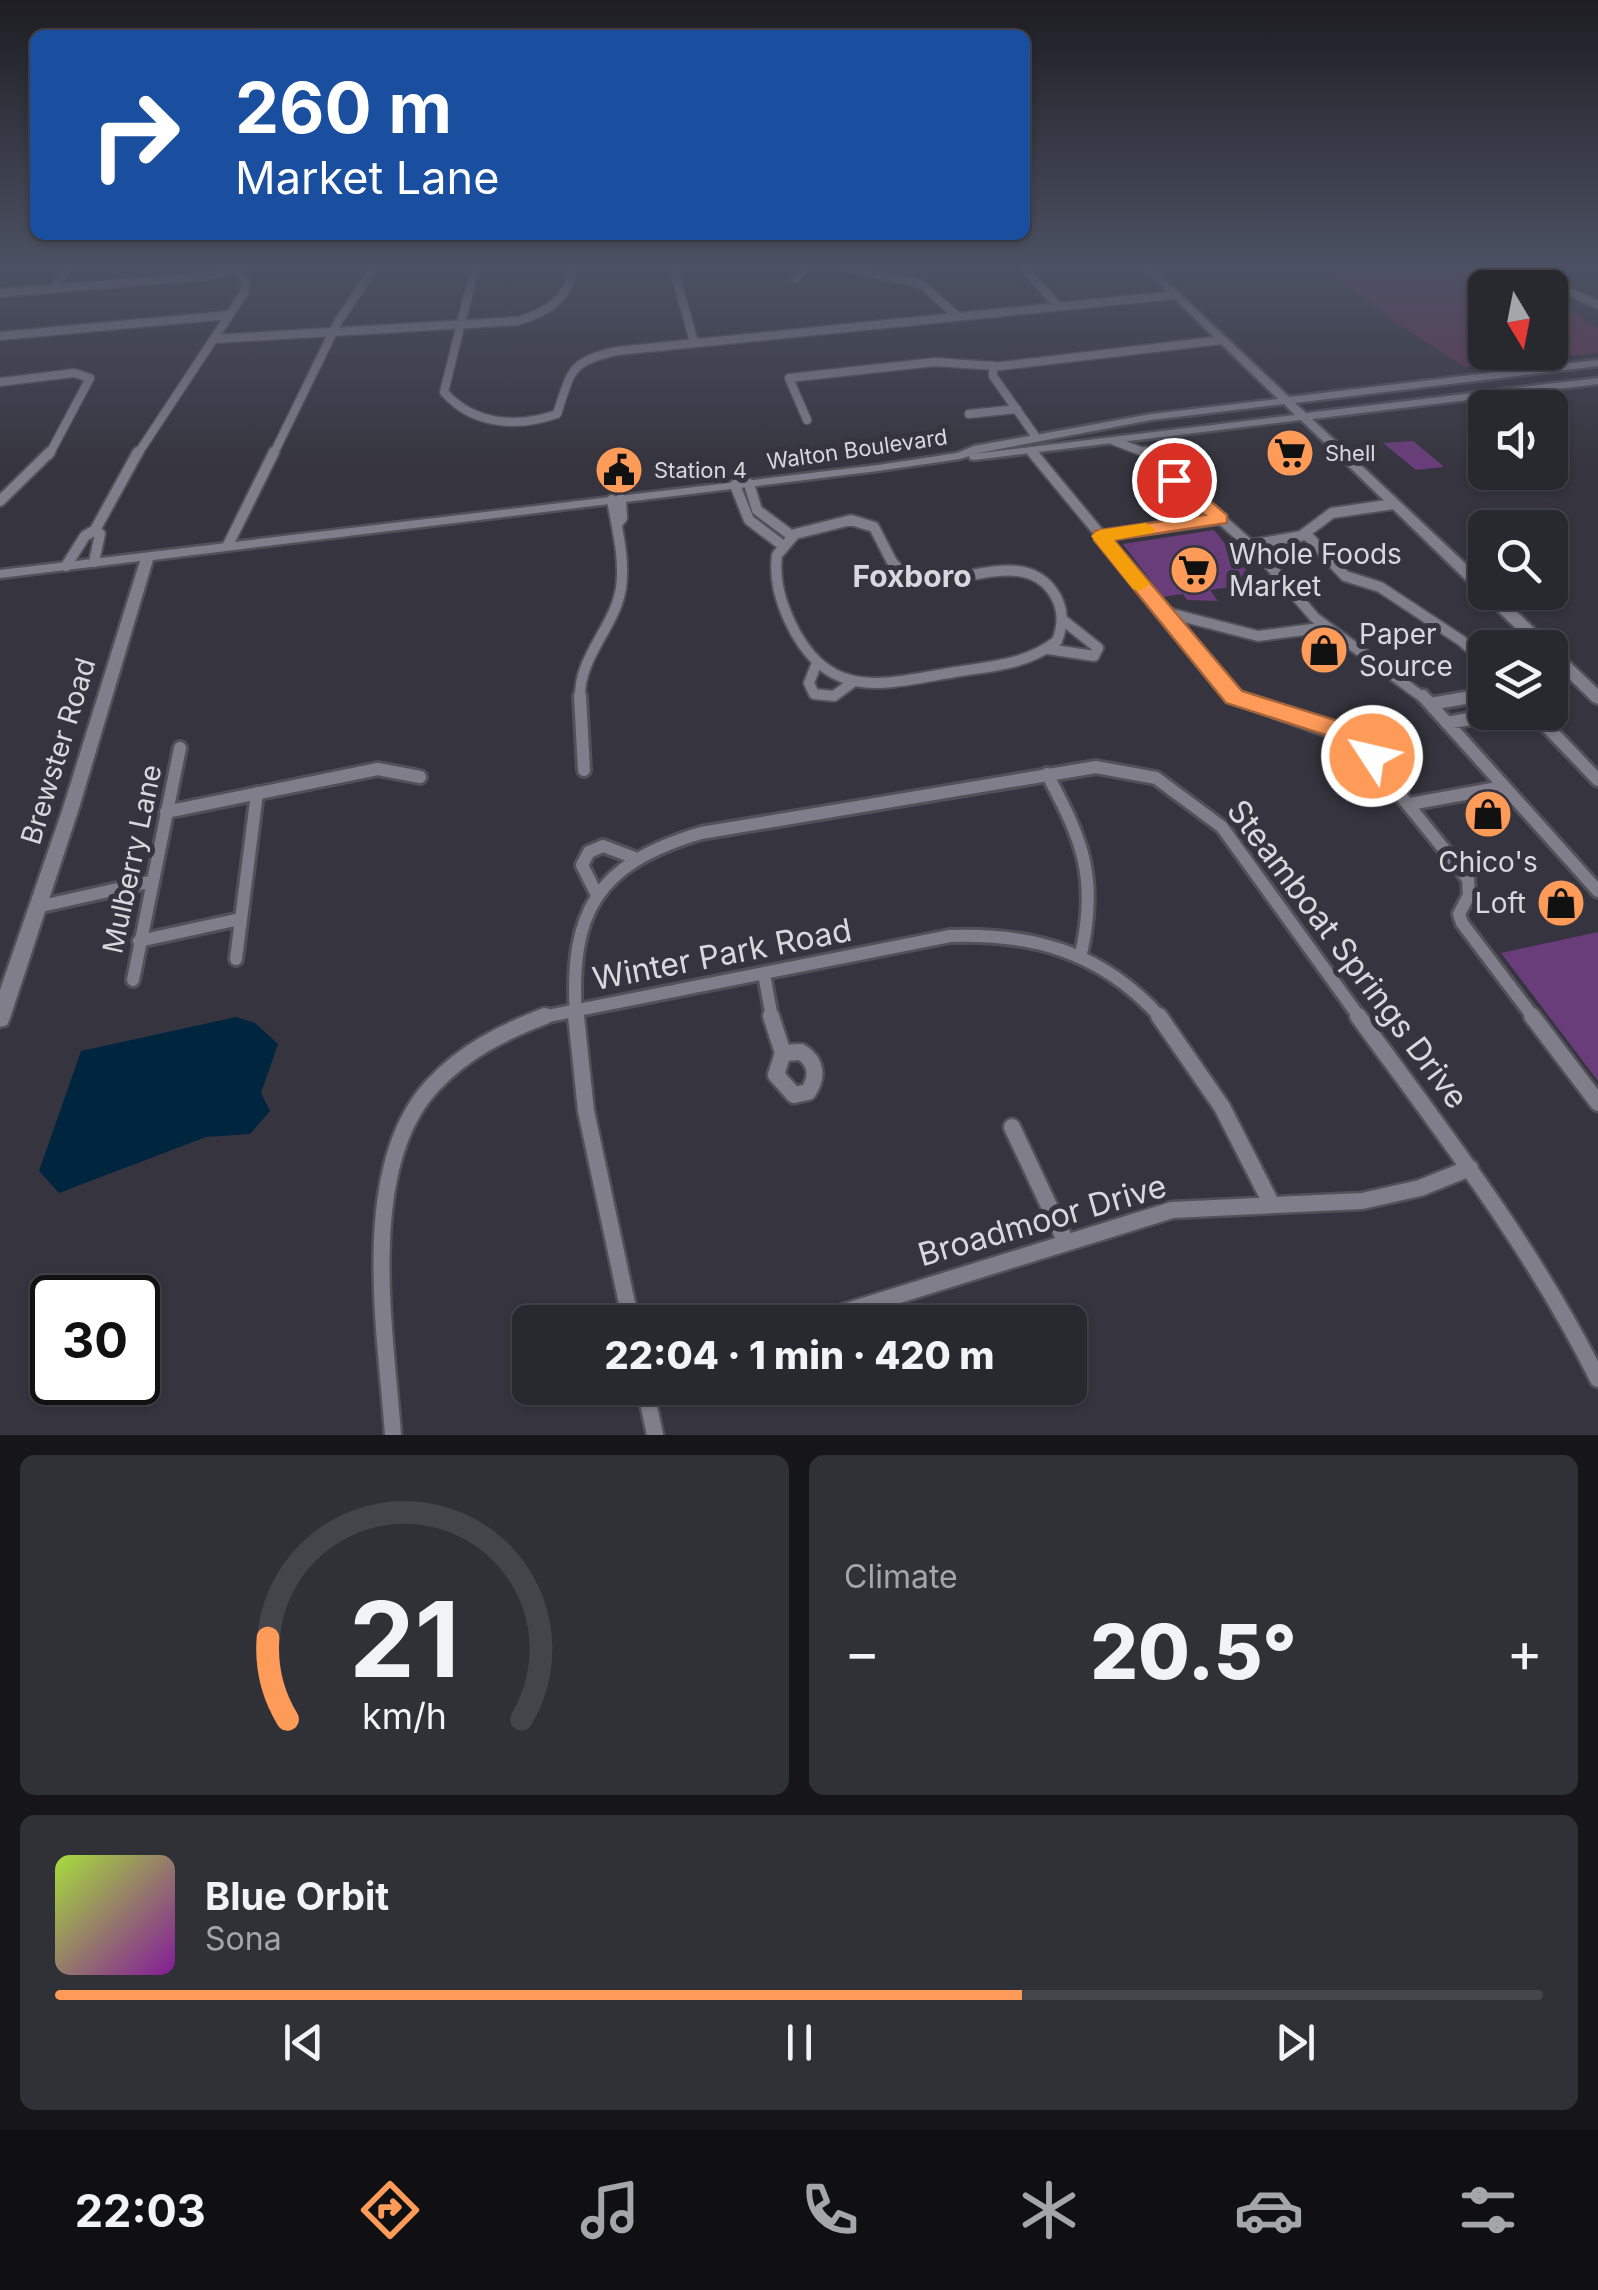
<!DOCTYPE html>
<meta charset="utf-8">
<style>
:root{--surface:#28282f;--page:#303037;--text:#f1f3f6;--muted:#a5a6aa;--line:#44444b;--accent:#fe9b59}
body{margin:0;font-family:Inter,sans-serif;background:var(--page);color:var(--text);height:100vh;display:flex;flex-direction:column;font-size:38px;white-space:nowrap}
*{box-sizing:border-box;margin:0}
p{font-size:32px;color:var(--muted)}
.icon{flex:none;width:55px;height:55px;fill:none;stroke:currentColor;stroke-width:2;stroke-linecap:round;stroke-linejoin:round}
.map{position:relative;height:1435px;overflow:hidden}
.side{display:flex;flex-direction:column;gap:20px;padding:20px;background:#16161a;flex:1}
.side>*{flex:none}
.banner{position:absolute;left:30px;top:30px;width:1000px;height:210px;border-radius:15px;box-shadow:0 2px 8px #0004,0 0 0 2px var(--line);background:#1a4fa0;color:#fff;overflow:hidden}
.needle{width:65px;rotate:170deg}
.tools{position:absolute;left:1468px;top:270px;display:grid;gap:20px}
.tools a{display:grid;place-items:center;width:100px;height:100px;border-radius:15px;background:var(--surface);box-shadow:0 2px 8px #0004,0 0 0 2px var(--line);font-size:50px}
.speed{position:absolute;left:30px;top:1275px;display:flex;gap:20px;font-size:50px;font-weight:700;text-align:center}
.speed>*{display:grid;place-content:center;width:130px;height:130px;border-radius:50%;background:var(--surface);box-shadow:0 2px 8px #0004,0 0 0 2px var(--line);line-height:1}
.speed .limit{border:5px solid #111;border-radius:15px;background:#fff;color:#111}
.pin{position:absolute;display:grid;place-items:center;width:85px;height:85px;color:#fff;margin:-42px;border:5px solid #fff;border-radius:50%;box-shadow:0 2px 10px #0007}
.me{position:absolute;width:110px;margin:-55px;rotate:305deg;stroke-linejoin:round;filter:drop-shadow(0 0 8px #0008)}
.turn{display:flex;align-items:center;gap:35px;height:210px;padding:0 40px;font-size:45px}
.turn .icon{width:130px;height:130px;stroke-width:2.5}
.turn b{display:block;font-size:70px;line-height:85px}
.big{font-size:75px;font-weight:800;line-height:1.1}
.side .tile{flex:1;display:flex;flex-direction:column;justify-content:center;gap:15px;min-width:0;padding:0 35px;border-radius:15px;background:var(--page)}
.side .dial{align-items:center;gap:0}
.dial svg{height:260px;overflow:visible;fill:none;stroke:var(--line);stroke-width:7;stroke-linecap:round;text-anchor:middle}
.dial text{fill:var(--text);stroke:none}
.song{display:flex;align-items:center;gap:30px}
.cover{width:120px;height:120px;border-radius:15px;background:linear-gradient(135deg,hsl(80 70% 55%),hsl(290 70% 35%))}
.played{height:10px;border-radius:5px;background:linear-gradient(90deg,var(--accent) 65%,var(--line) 65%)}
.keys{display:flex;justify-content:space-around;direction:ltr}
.heat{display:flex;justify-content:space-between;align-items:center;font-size:55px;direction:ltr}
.side .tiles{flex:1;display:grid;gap:20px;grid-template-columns:1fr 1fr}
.tile:last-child{grid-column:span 2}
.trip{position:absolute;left:512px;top:1305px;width:575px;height:100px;border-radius:15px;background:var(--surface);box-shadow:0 2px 8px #0004,0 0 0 2px var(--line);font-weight:800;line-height:100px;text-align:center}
.menu{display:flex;height:160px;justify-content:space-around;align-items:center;background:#101013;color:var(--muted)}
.menu .icon{width:70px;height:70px}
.menu .current{color:var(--accent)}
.menu b{font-size:45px;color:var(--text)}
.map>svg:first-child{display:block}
</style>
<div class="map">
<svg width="1598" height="1435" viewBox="0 0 1598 1435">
<rect width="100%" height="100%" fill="#36353f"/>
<path fill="#633454" d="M1325 267H1495L1535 287 1485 288V352H1550V297L1598 328V353L1465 367 1395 322Z"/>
<path fill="#00253f" d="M236 1017 255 1023 278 1044 261 1093 270 1111 250 1134 206 1137 59 1193 39 1171 81 1051Z"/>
<path fill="#693d7a" d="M1413 441 1442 465 1443 467 1416 470 1383 443Z
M1214 530 1257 583 1210 590 1218 601 1187 600 1183 594 1163 597 1123 544Z
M1598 932V1081L1501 953Z"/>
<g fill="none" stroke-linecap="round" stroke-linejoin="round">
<g stroke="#52515a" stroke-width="11">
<path id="street-far3" d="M475 267 444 392C473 425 517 428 557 414 571 372 569 361 617 351L1175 295
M673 267 694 342
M843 267 921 284 957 316
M1023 267 1058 306
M1517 267 1598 305
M795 279 807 267
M55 286 68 267
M0 293 206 276 244 268
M0 336 229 315
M214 339 518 321C548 312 568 299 574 267
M0 382 74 373 90 378 49 455
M969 414 1017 409
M807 420 789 378 935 362 995 366
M1036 437 993 376V367L1222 340
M1114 441 1151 455
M1031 451 1034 455
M137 455 244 293 246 281 237 270
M273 455 339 320 375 267"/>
</g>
<g stroke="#52515a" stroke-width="14">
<path id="street-far2" d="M1032 452 1236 699
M1145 452 1259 553 1315 618 1425 699
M749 484 757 510 792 536
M735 485 749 520 782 545
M0 501 50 452
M851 520 874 527 892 562 907 578C954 592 1024 543 1055 595 1064 611 1063 625 1057 641 1026 665 992 666 955 672 883 684 828 703 790 622 780 600 774 579 777 555L795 534Z
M617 524 622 518 621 499
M95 530 138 452
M1305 533 1345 576 1380 587 1462 641 1485 662
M1100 536 1220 519
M228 545 274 452
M1250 545 1301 536 1332 513 1394 504
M66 566 85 536 95 530 100 534 94 562
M1165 612 1258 636 1327 627
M1048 649 1094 656 1098 648 1064 621
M816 665 809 683 814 694 834 696 853 682
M580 699C578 657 615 627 621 588 625 558 617 529 612 500
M1462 699 1485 695"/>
</g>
<g stroke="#52515a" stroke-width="18">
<path id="street-far1" d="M580 696 584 770
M1233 696 1356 740 1468 879 1469 895 1459 914 1462 923 1534 1018
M1423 696 1598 891
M1430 704 1477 696
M1533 712 1598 780
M1447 723 1508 712
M1047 774C1083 841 1098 878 1081 954
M1410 804 1503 787
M166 812 378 769 420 777
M597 895 582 865 589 852 603 846 635 858
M37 907 149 882
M139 941 240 919
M236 959 257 793
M764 974 772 1018
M133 980 180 748
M538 1018 950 936C1035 933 1103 953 1161 1018
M576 1018C569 911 597 864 701 833L1096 767 1156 778 1222 827 1360 1018"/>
</g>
<g stroke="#52515a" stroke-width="21">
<path id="street" d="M576 1016 586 1111 631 1322
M771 1016 783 1053
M1159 1016 1222 1107 1271 1203
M1358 1016C1444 1134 1533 1248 1598 1379
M1532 1016 1598 1103
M801 1052C817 1062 818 1077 808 1092L794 1095 776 1075 783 1053Z
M1012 1127 1065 1240
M812 1322 1172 1210 1362 1201 1420 1188 1470 1168
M645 1388 655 1435
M393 1435C386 1333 356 1165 434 1084 465 1051 503 1032 545 1016"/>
</g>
<g stroke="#52515a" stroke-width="5">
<path id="secondary" d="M1142 267H1151L1289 397 1598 360V366L1295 403 1306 413 1598 378V384L1312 419 1485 582V592H1496L1598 689V704L1593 702 1550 660V648H1536L1301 420 974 460 970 459 969 456 960 459 878 471 153 560 79 808 10 1018 7 1025 0 1027V990L63 808 140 561 0 578V570L878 465 957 453 974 446 1151 414 1278 399ZM1284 404 1295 415 973 454 1151 420Z"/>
</g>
<use href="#street-far3" stroke="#807e8a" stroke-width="8"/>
<use href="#street-far2" stroke="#807e8a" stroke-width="10"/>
<use href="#street-far1" stroke="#807e8a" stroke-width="12"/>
<use href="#street" stroke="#807e8a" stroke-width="16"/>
<use href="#secondary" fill="#807e8a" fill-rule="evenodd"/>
</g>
<linearGradient id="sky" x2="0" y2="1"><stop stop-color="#1e1d23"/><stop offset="0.57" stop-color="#4c5163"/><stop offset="1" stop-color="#4c5163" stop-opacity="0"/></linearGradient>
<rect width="1598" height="468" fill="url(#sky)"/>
<path fill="#fe9b59" stroke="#a5653a" stroke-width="2.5" d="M1168 476H1181L1227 515V523L1114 540 1242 691 1348 724 1381 750V763H1364L1332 737 1226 703 1094 540V531L1100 530 1205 515 1168 483Z"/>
<path fill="#f59e0b" d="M1146 523 1155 529 1153 533 1114 540 1150 584 1140 591 1133 589 1091 536 1100 530Z"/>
<defs>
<g id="supermarket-disc" transform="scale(2.5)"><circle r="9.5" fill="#fe9b59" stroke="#36353f"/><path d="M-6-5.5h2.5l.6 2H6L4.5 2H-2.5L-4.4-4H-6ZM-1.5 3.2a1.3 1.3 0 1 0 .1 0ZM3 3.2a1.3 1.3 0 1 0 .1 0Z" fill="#111"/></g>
<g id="civic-disc" transform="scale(2.5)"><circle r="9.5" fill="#fe9b59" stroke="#36353f"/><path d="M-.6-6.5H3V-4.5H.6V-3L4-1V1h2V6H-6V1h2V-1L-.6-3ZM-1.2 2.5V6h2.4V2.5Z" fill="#111"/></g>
<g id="shop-disc" transform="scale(2.5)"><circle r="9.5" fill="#fe9b59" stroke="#36353f"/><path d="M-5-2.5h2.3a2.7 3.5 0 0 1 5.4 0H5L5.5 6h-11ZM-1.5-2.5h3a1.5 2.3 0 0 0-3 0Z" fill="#111"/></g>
</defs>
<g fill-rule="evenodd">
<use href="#supermarket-disc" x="1290" y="453"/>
<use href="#civic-disc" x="619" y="470"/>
<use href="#supermarket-disc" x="1194" y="570"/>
<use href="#shop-disc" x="1324" y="650"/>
<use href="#shop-disc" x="1488" y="814"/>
<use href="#shop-disc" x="1561" y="903"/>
</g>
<g text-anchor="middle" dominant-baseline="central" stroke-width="10" stroke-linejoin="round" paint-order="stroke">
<g font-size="22" fill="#d9d8de" stroke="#36353f">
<text transform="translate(857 449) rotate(-8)">Walton Boulevard</text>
</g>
<g font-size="22" fill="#d9d8de" stroke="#36353f" text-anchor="start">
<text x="1325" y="453">Shell</text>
<text x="654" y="470">Station 4</text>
</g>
<g font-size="28" fill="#d9d8de" stroke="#36353f" text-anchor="start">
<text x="1229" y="554">Whole Foods<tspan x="1229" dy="32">Market</tspan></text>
<text x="1359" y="634">Paper<tspan x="1359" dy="32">Source</tspan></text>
<text x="1488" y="862" text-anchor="middle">Chico's</text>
<text x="1526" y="903" text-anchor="end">Loft</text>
</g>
<g font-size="28" fill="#d9d8de" stroke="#36353f">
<text transform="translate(58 751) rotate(-73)">Brewster Road</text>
<text transform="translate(132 859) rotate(-78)">Mulberry Lane</text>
</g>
<g font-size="30" font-weight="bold" fill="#d9d8de" stroke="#36353f">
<text x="912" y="576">Foxboro</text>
</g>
<g font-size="32" fill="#d9d8de" stroke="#36353f">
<text transform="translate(722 954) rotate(-11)">Winter Park Road</text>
<text transform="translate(1348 954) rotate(53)">Steamboat Springs Drive</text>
<text transform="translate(1042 1220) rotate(-16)">Broadmoor Drive</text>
</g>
</g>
</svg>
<div class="tools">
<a><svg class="needle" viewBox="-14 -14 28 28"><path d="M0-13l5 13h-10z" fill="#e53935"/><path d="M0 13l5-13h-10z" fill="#a5a6aa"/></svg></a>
<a><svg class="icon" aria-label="sound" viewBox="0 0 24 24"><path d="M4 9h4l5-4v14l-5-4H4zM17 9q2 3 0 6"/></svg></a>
<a><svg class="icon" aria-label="search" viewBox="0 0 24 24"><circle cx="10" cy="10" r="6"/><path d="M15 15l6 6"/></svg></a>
<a><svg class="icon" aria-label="layers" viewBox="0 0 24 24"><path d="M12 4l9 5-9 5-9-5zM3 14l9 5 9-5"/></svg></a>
</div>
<div class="speed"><div class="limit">30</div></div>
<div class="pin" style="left:1174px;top:480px;background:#d93025"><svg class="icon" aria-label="arrive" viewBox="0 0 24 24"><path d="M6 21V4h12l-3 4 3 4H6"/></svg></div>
<svg class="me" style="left:1372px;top:756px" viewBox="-20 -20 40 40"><circle r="17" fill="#fe9b59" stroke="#fff" stroke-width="3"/><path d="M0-11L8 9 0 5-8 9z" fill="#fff"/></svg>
<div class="trip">22:04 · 1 min · 420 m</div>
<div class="banner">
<div class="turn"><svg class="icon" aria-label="right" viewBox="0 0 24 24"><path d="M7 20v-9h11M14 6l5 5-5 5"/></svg><div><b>260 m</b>Market Lane</div></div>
</div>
</div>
<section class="side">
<div class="tiles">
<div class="tile dial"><svg viewBox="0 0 100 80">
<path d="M14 69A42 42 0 1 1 86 69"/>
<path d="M14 69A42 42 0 0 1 8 44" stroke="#fe9b59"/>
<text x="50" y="56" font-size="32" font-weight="700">21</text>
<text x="50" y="72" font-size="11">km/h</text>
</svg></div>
<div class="tile"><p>Climate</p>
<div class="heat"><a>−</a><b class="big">20.5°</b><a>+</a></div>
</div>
<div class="tile">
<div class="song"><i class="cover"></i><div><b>Blue Orbit</b><p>Sona</p></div></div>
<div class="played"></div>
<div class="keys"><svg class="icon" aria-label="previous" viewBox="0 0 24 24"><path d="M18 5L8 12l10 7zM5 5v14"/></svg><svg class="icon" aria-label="pause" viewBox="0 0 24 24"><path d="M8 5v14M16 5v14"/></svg><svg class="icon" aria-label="next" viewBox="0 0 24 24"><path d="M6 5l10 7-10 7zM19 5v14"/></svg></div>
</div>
</div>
</section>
<nav class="menu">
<b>22:03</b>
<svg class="icon current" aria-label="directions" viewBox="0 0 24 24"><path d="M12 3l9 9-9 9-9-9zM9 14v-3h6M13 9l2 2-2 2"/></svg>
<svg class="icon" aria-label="music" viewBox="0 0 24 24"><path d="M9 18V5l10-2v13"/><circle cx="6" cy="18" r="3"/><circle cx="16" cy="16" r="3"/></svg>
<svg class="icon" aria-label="phone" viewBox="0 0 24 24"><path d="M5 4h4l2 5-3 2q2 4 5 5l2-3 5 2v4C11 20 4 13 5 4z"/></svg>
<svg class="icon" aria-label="climate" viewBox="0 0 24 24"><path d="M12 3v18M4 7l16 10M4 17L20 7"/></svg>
<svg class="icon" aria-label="car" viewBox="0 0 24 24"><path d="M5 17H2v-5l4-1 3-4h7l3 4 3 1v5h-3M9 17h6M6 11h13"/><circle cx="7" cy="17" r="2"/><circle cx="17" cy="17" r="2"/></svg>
<svg class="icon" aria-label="filters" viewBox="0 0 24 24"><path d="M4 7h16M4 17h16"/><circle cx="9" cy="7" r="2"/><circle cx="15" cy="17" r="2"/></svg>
</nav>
